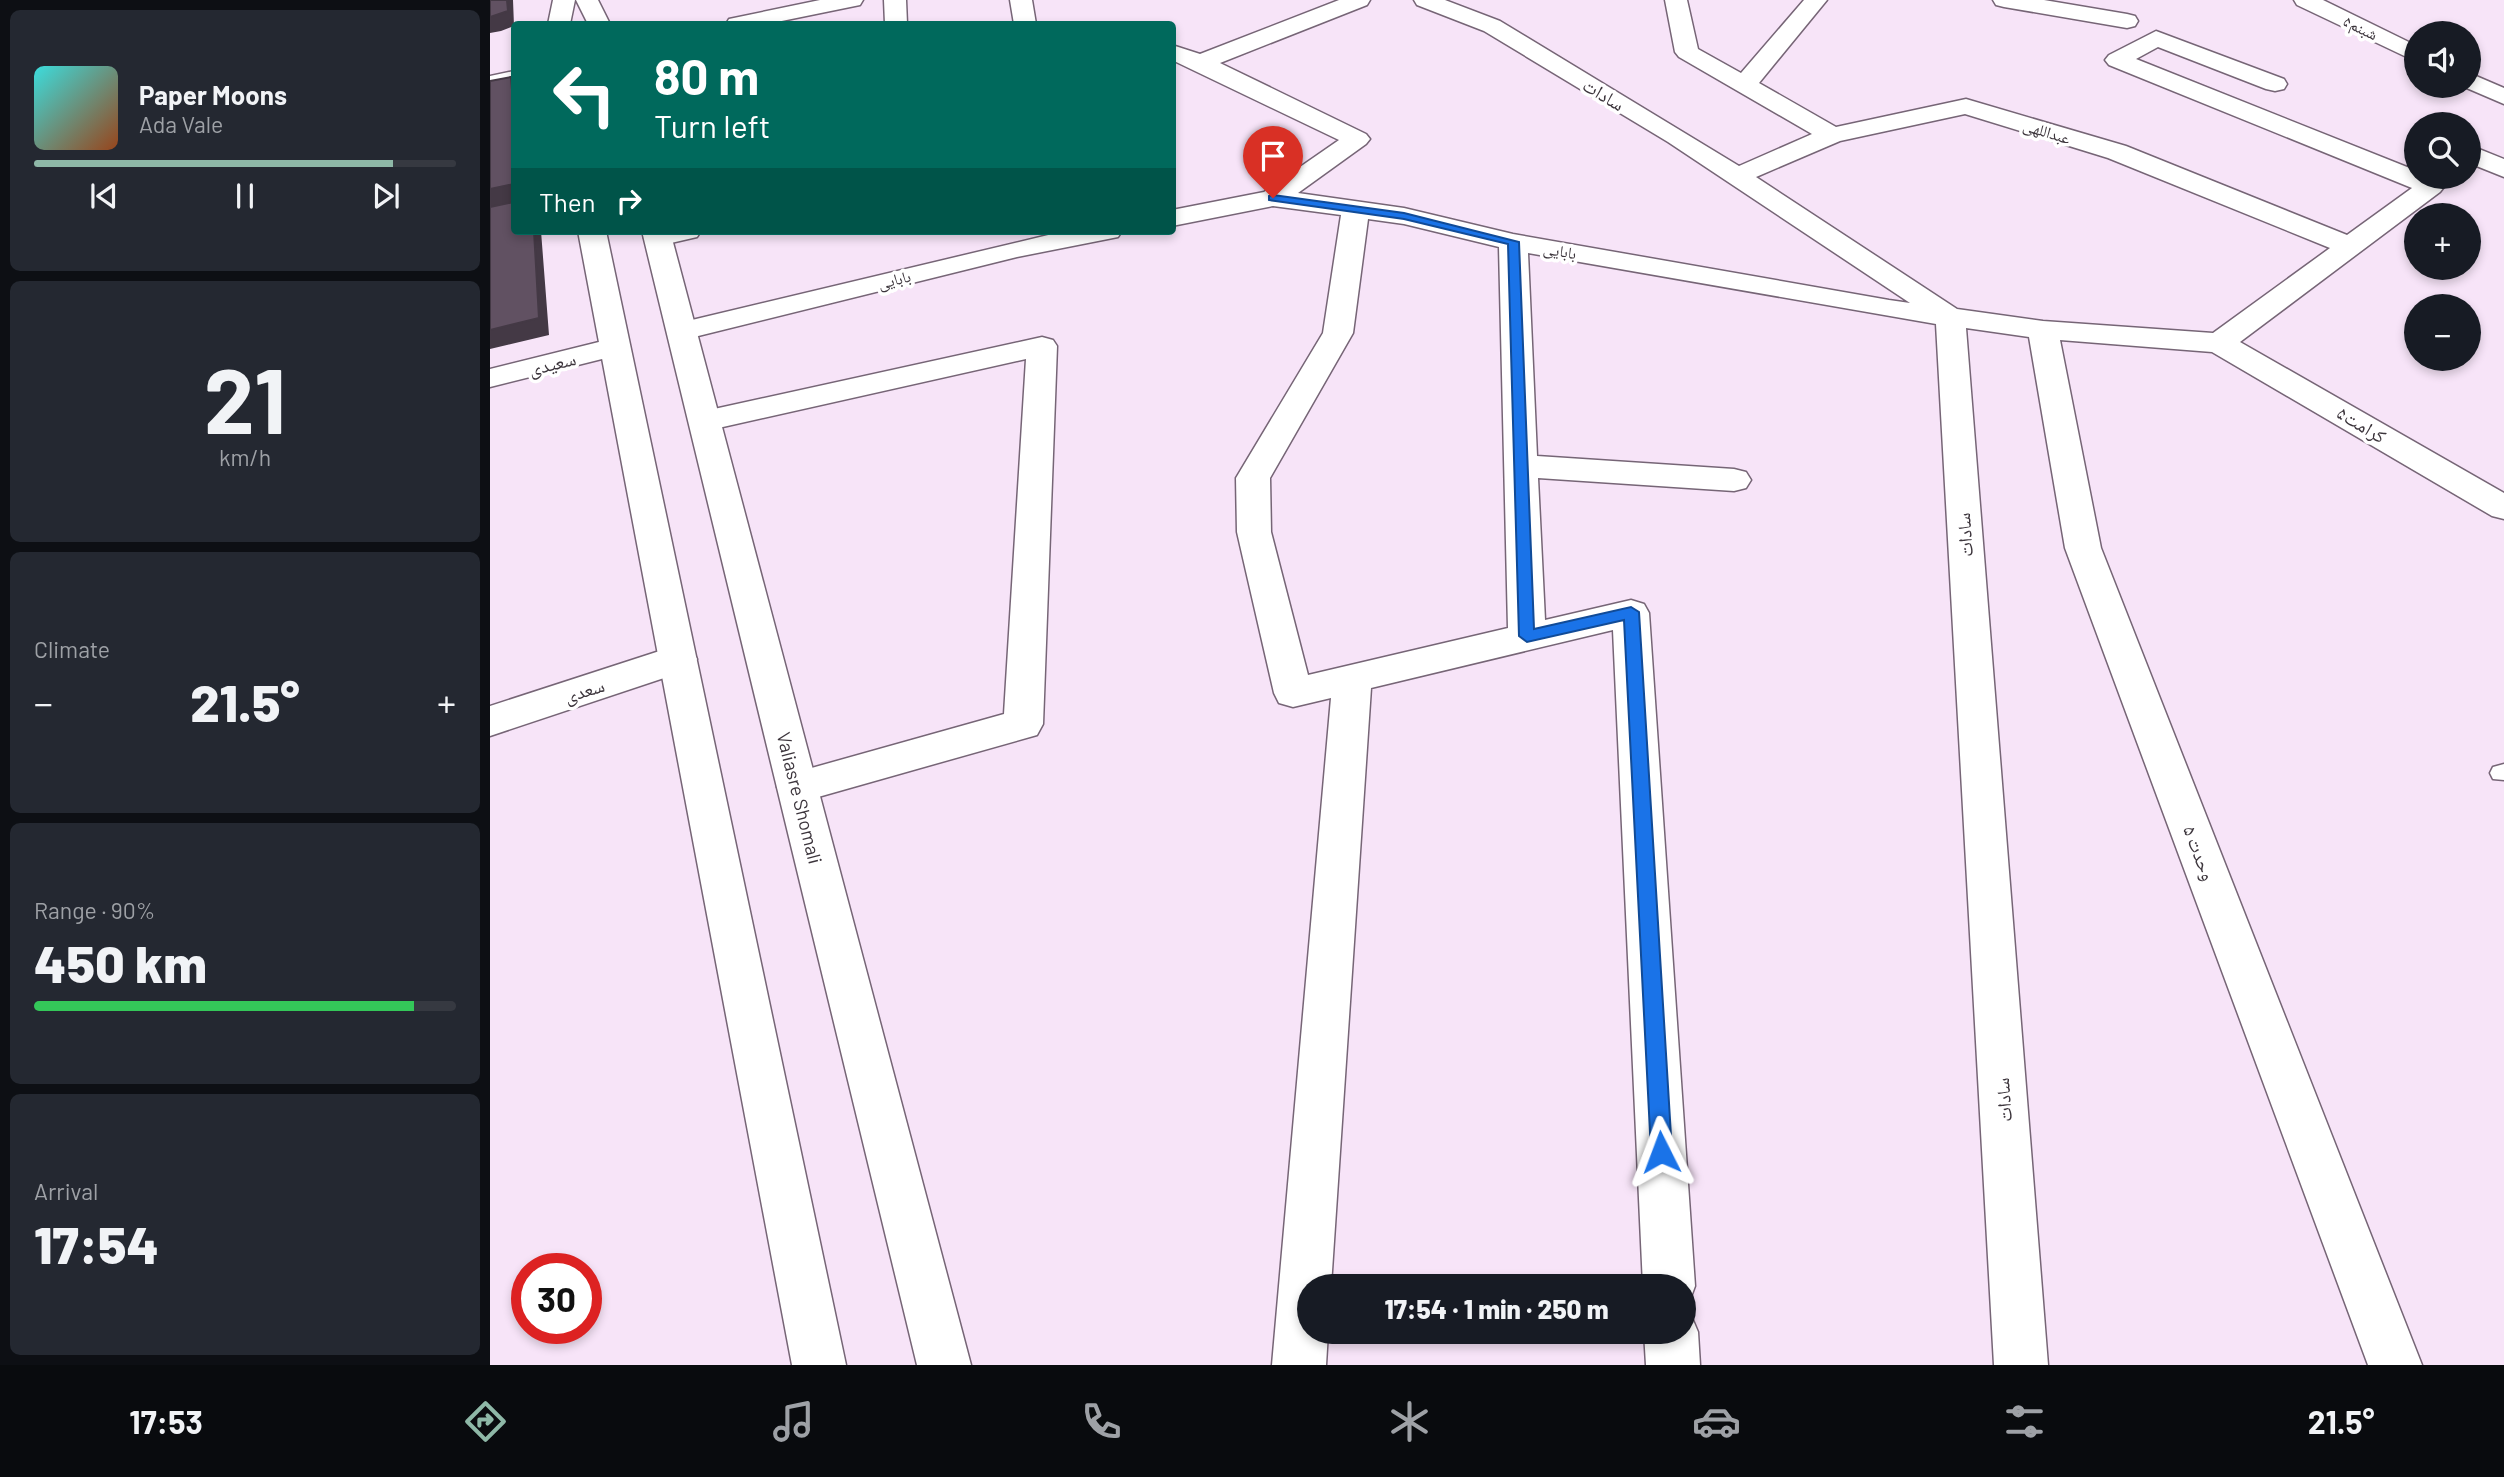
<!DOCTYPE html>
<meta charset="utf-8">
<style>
:root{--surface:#171b24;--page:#242831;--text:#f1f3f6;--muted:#9ea1a6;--line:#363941;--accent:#8eb8a7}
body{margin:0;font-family:Barlow,"Noto Naskh Arabic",sans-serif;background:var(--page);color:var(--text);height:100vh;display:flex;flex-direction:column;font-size:26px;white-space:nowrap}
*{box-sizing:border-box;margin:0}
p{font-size:23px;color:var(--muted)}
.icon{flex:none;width:38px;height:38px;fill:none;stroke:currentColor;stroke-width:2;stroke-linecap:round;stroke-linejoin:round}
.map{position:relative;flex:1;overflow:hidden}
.sheet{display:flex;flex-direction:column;gap:10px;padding:10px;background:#0d0f14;width:490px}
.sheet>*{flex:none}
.hud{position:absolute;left:21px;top:21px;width:665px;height:214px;border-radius:7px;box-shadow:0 4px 10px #0003;background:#00695c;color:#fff;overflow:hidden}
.fabs{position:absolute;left:1914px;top:21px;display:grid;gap:14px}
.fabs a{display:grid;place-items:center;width:77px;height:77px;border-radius:50%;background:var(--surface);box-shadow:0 4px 10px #0003;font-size:35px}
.speed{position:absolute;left:21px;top:1253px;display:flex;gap:14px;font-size:35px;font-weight:700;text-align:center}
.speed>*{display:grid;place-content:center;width:91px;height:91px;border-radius:50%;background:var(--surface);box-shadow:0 4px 10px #0003;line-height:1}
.speed .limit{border:10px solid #d22;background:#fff;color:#111}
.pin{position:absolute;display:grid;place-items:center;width:60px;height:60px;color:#fff;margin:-72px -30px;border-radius:50% 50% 50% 0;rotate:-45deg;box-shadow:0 0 7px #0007}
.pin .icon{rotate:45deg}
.me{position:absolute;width:77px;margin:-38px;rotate:357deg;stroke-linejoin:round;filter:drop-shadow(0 0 5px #0008)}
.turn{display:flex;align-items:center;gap:24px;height:147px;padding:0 28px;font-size:32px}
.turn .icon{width:91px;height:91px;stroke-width:2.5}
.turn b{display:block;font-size:49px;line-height:60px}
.then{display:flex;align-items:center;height:66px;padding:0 28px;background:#0003;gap:14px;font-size:26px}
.big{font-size:52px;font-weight:800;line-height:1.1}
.sheet .widget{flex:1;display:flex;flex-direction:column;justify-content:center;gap:10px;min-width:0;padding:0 24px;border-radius:10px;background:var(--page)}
.sheet .dial{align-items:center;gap:0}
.dial b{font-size:91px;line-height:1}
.song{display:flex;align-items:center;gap:21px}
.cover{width:84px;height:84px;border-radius:10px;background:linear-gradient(135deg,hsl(180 70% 55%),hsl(20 70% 35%))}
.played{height:7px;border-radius:4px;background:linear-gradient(90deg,var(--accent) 85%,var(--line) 85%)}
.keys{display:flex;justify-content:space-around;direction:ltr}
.heat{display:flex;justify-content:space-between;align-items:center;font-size:38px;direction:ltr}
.charge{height:10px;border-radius:5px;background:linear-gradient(90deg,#34c759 90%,var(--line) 0)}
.trip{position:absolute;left:807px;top:1274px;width:399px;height:70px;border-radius:35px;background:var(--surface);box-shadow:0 4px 10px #0003;font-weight:800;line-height:70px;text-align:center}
.dock{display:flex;height:112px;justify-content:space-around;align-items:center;background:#090b0e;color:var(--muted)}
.dock .icon{width:49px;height:49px}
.dock .current{color:var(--accent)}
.dock b{font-size:32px;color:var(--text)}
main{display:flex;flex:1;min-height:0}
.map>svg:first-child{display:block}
</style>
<main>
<section class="sheet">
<div class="widget">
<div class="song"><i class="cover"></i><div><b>Paper Moons</b><p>Ada Vale</p></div></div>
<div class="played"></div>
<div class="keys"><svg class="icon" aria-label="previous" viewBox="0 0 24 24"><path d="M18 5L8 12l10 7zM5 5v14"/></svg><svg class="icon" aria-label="pause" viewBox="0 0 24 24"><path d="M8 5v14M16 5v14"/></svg><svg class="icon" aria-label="next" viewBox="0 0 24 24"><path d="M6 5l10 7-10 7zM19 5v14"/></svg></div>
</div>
<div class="widget dial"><b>21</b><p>km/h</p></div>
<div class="widget"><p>Climate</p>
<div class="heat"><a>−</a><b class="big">21.5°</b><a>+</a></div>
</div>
<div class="widget"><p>Range · 90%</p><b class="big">450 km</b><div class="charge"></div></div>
<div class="widget"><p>Arrival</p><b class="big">17:54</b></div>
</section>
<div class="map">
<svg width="2014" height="1365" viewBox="0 0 2014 1365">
<rect width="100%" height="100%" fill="#f7e4f8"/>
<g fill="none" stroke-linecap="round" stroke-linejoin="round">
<g stroke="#766576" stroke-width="3">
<path id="lane" d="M2014 764V780L2003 779 2000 773 2003 767Z"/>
</g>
<g stroke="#766576" stroke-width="3">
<path id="street" d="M394 0H416L417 24H395Z
M520 0H542L546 24H524Z
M849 0H880L877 5 730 63 876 134 880 139 876 144 808 193 914 208 1023 234 1399 300 1420 303 1178 142 994 31 927 5 924 0H955L1010 21 1249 166 1322 134 1189 57 1185 52 1175 0H1197L1208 49 1251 73 1314 0H1337L1269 83 1346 127 1476 99 1636 146 1857 235 1922 188 1619 65 1615 60 1619 55 1666 31 1794 79 1797 84 1794 89 1785 91 1776 89 1668 47 1646 59 1927 171V177H1962L1950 192 1750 342 2014 493V519L2002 516 1722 352 1570 340 1611 548 1932 1365H1878L1575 548 1539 337 1476 328 1558 1365H1504L1446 324 1038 253 1047 456 1244 469 1256 472 1261 480 1256 488 1244 491 1048 478 1055 620 1141 600 1154 604 1159 613 1205 1286 1198 1305 1194 1306V1286H1153L1123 630 881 688 841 1286H819V1332H838L836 1365H782L841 698 803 707 789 703 784 693 747 532 746 478 833 333 851 215 783 206 682 226V210L774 192 849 140 682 60V45L710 54ZM1475 114 1618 158 1840 248 1723 333 1553 321 1467 309 1266 177 1350 141ZM878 219 914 224 1009 247 1018 628 818 675 781 532 780 478 863 333Z
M1503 0H1554L1637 14 1645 16 1648 21 1645 26 1637 28 1514 7 1506 5Z
M1804 0H1833L1927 46V62L1807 5Z
M1979 73 2014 88V104L1972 86H1979Z
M1979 145 2014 159V177L1979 163Z
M162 231H211L207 237 168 246 158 244 154 238Z
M575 231H632L628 237 618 239 527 257 192 340 181 337 177 331 181 325Z
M552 337 563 340 567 346 553 724 547 735 307 803 293 798 287 787 293 776 514 714 536 359 215 431 204 428 199 421 204 414 215 411Z
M125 338 136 341 140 347 136 353 0 387V369Z
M188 645 201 649 207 659 201 669 0 736V706Z
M1194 1310 1200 1313 1208 1332 1210 1365H1156L1154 1332H1194Z"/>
</g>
<g stroke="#766576" stroke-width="3">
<path id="secondary" d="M63 0H85L80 24H58Z
M86 0H108L120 24H98Z
M330 0H373L370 5 277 24H236L239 19Z
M24 71V85L0 90V76Z
M88 231H116L356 1365H302Z
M152 231H180L481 1365H427Z"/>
</g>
<use href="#lane" fill="#fff" fill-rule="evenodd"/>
<use href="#street" fill="#fff" fill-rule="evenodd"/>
<use href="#secondary" fill="#fff" fill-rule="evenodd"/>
</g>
<path fill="#443945" d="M17 0H23L24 26 11 31 0 33V17Z
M21 77 24 83V114Z
M24 184V210L0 215V189Z
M44 231H51L59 335 0 349V330Z"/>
<path fill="#615162" stroke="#443945" stroke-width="2" d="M0 0H17L18 11 0 17Z
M21 77 24 114V184L0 189V81Z
M24 202V231H44L49 318 0 330V207Z"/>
<path fill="#1a73e8" stroke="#114b97" stroke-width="2" d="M783 195 914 213 1029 242 1044 629 1141 607 1149 612 1182 1152 1179 1158 1171 1161 1164 1158 1161 1152 1134 620 1037 642 1029 636 1018 244 914 219 779 200V196Z"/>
<g text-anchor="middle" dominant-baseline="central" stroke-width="7" stroke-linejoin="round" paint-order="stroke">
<g font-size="16" fill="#3c353c" stroke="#fff">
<text transform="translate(1871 27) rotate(26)">شبنم۵</text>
<text transform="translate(1557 131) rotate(17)">عبداللهی</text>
<text transform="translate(1070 250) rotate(10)">بابایی</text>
<text transform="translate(404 279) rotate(-14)">بابایی</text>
</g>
<g font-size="19" fill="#3c353c" stroke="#fff">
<text transform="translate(1114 94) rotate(31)">سادات</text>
<text transform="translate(62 363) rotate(-14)">سعیدی</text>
<text transform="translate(1872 424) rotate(31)">کرامت۵</text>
<text transform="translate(1474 535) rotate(-94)">سادات</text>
<text transform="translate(94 690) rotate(-18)">سعدی</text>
<text transform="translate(310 798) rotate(76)">Valiasre Shomali</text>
<text transform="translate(1710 853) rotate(69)">وحدت ۵</text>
<text transform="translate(1513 1100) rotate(-94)">سادات</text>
</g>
</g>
</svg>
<div class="fabs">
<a><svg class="icon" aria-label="sound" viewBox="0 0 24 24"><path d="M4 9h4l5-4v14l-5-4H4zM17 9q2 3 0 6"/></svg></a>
<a><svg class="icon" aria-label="search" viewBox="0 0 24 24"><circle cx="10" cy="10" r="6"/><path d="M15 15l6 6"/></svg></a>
<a>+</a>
<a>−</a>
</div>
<div class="speed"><div class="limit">30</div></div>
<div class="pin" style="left:783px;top:198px;background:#d93025"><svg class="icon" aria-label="arrive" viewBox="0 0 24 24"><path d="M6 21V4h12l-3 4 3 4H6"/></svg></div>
<svg class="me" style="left:1171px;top:1152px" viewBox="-20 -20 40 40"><path d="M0-17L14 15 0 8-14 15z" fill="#1a73e8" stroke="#fff" stroke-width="4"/></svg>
<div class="trip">17:54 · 1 min · 250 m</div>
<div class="hud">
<div class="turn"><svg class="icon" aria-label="left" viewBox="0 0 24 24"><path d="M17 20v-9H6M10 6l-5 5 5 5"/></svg><div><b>80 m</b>Turn left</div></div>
<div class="then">Then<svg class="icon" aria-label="right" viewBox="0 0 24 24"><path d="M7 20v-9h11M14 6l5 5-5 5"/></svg></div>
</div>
</div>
</main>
<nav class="dock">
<b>17:53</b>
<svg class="icon current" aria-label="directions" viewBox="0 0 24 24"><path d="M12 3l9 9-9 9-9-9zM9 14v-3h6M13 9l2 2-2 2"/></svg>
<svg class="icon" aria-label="music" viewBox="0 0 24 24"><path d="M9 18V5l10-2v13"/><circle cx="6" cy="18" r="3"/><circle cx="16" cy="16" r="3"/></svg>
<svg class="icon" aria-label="phone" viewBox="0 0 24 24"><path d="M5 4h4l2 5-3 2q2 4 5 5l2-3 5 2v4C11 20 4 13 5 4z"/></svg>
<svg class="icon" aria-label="climate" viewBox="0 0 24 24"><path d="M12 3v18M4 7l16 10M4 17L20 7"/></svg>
<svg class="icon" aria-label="car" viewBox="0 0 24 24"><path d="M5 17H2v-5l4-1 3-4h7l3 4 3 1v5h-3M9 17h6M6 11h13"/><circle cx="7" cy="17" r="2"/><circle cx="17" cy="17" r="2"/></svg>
<svg class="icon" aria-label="filters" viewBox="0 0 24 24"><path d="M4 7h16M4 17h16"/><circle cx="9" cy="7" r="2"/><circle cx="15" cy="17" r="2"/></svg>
<b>21.5°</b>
</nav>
